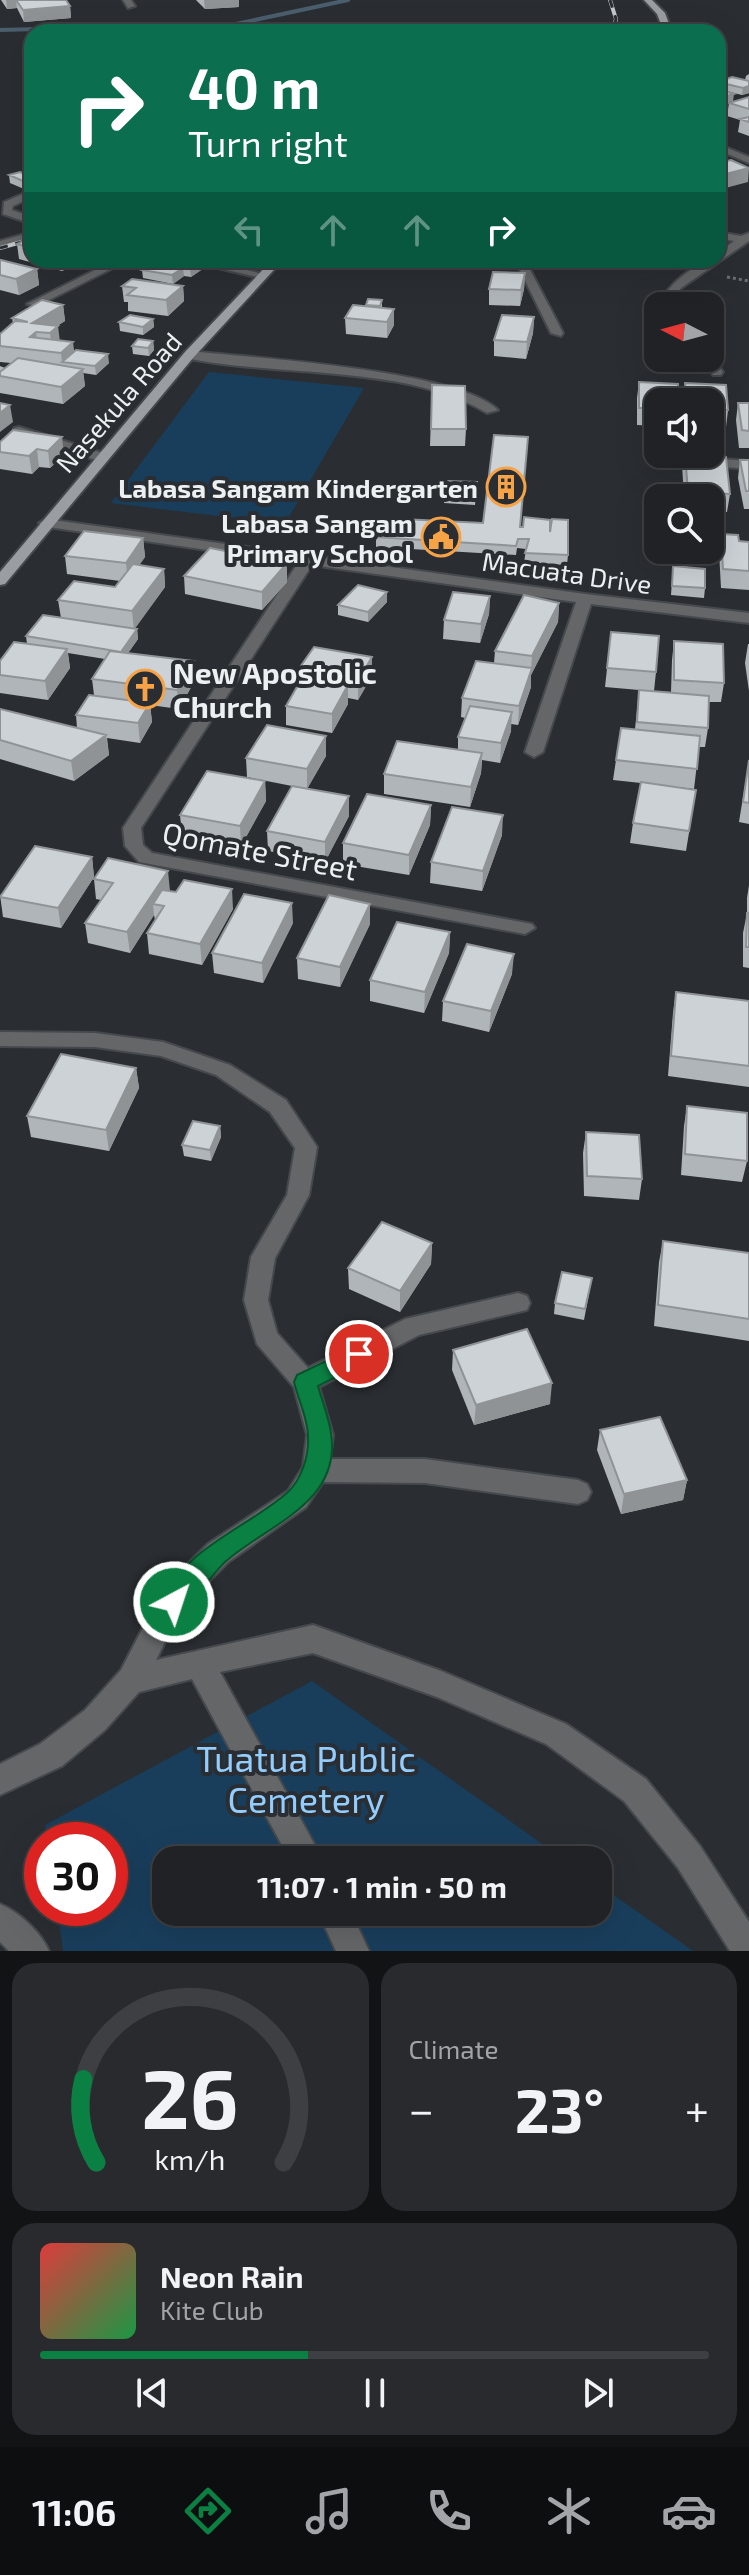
<!DOCTYPE html>
<meta charset="utf-8">
<style>
:root{--surface:#202226;--page:#282a2e;--text:#f1f3f6;--muted:#a2a4a7;--line:#3d3f43;--accent:#0b8043}
body{margin:0;font-family:"Exo 2",sans-serif;background:var(--page);color:var(--text);height:100vh;display:flex;flex-direction:column;font-size:30px;white-space:nowrap}
*{box-sizing:border-box;margin:0}
p{font-size:26px;color:var(--muted)}
.icon{flex:none;width:44px;height:44px;fill:none;stroke:currentColor;stroke-width:2;stroke-linecap:round;stroke-linejoin:round}
.map{position:relative;height:1951px;overflow:hidden}
.side{display:flex;flex-direction:column;gap:12px;padding:12px;background:#121315;flex:1}
.side>*{flex:none}
.hud{position:absolute;left:24px;top:24px;width:702px;height:244px;border-radius:24px;box-shadow:0 8px 32px #0002,0 0 0 2px var(--line);background:#0b6e4f;color:#fff;overflow:hidden}
.needle{width:52px;rotate:276deg}
.tools{position:absolute;left:644px;top:292px;display:grid;gap:16px}
.tools a{display:grid;place-items:center;width:80px;height:80px;border-radius:16px;background:var(--surface);box-shadow:0 8px 32px #0002,0 0 0 2px var(--line);font-size:40px}
.speed{position:absolute;left:24px;top:1822px;display:flex;gap:16px;font-size:40px;font-weight:700;text-align:center}
.speed>*{display:grid;place-content:center;width:104px;height:104px;border-radius:50%;background:var(--surface);box-shadow:0 8px 32px #0002,0 0 0 2px var(--line);line-height:1}
.speed .limit{border:12px solid #d22;background:#fff;color:#111}
.pin{position:absolute;display:grid;place-items:center;width:68px;height:68px;color:#fff;margin:-34px;border:4px solid #fff;border-radius:50%;box-shadow:0 2px 8px #0007}
.me{position:absolute;width:88px;margin:-44px;rotate:40deg;stroke-linejoin:round;filter:drop-shadow(0 0 6px #0008)}
.turn{display:flex;align-items:center;gap:28px;height:168px;padding:0 32px;font-size:36px}
.turn .icon{width:104px;height:104px;stroke-width:2.5}
.turn b{display:block;font-size:56px;line-height:68px}
.lanes{display:flex;align-items:center;height:76px;padding:0 32px;background:#0003;justify-content:center;gap:40px;direction:ltr}
.lanes .off{opacity:.35}
.big{font-size:60px;font-weight:700;line-height:1.1}
.side .card{flex:1;display:flex;flex-direction:column;justify-content:center;gap:12px;min-width:0;padding:0 28px;border-radius:24px;background:var(--page)}
.side .dial{align-items:center;gap:0}
.dial svg{height:208px;overflow:visible;fill:none;stroke:var(--line);stroke-width:7;stroke-linecap:round;text-anchor:middle}
.dial text{fill:var(--text);stroke:none}
.song{display:flex;align-items:center;gap:24px}
.cover{width:96px;height:96px;border-radius:12px;background:linear-gradient(135deg,hsl(0 70% 55%),hsl(140 70% 35%))}
.played{height:8px;border-radius:4px;background:linear-gradient(90deg,var(--accent) 40%,var(--line) 40%)}
.keys{display:flex;justify-content:space-around;direction:ltr}
.heat{display:flex;justify-content:space-between;align-items:center;font-size:44px;direction:ltr}
.side .tiles{flex:1;display:grid;gap:12px;grid-template-columns:1fr 1fr}
.card:last-child{grid-column:span 2}
.trip{position:absolute;left:152px;top:1846px;width:460px;height:80px;border-radius:24px;background:var(--surface);box-shadow:0 8px 32px #0002,0 0 0 2px var(--line);font-weight:700;line-height:80px;text-align:center}
.dock{display:flex;height:128px;justify-content:space-around;align-items:center;background:#0d0e0f;color:var(--muted)}
.dock .icon{width:56px;height:56px}
.dock .current{color:var(--accent)}
.dock b{font-size:36px;color:var(--text)}
.map>svg:first-child{display:block}
</style>
<div class="map">
<svg width="749" height="1951" viewBox="0 0 749 1951">
<rect width="100%" height="100%" fill="#2a2e32"/>
<path fill="#193e5c" d="M209 372 364 388 285 524 111 503Z
M312 1681 565 1860H166V1912H598V1884L693 1951H63L57 1908H110V1840H47L45 1825Z"/>
<g fill="none" stroke-linecap="round" stroke-linejoin="round">
<path stroke="#4b5e6d" stroke-width="4" d="M0 30 236 24 348 0"/>
<g stroke="#45494d" stroke-width="4">
<path id="minor" d="M123 0H131L135 6 128 8Z
M718 144 749 157V163L718 150Z
M32 190V197L13 206 12 210 32 217V224L3 214 4 202Z
M32 232V238L0 247V241Z
M718 232 741 236 749 233V241L681 288 677 294 680 306H668L665 294C676 279 699 260 718 260V253L734 241 718 238Z
M115 260H129L37 306 27 304Z
M184 260H205L267 275 261 278Z
M515 260H525L563 333 561 336 551 333Z
M189 351C253 358 457 370 498 410L487 413C407 364 277 377 185 358V352Z
M710 355 723 372 721 375H713L702 358H710Z
M19 427 106 454 108 457 96 460 14 434V428Z
M680 456 749 461V469L675 463V457Z
M46 519 585 594 749 613V623L591 604 543 752 534 757 525 752 576 602 312 565 141 828 143 845 152 853 532 924 535 928 525 934 139 862 125 846 123 828 298 563 41 526 39 523Z
M0 1032 95 1033 163 1042 230 1065 286 1100 317 1147 309 1195 275 1258 268 1300 277 1333 308 1368 405 1319 518 1293 527 1296 530 1303 527 1310 419 1335 319 1387 333 1435 330 1459H425L578 1480 587 1484 591 1492 587 1500 578 1504 425 1483 323 1482 306 1507 228 1562 198 1592 171 1630 156 1660 313 1625 441 1671 566 1724 646 1779 700 1846 749 1922V1951H730L678 1868 624 1801 546 1744 437 1697 313 1653 220 1672 323 1860H290L192 1679 139 1692 105 1730 62 1766 0 1795V1764L40 1744 85 1710 121 1670 151 1612 178 1574 208 1544 288 1491 303 1467 307 1435 294 1387 257 1344 244 1300 251 1257 287 1195 295 1148 270 1112 216 1075 161 1056 95 1047 0 1046Z
M0 1904C19 1912 41 1932 49 1951H9L0 1942Z
M318 1912H351L369 1951H336Z"/>
</g>
<g stroke="#45494d" stroke-width="4">
<path id="major" d="M644 0H652L665 13 672 32H664L657 14Z
M272 260H283L193 358 5 584 0 585V572L185 352Z"/>
</g>
<path stroke="#6b6f72" stroke-width="3" stroke-dasharray="3 3" stroke-linecap="butt" d="M727 277 749 281"/>
<use href="#minor" fill="#646668" fill-rule="evenodd"/>
<use href="#major" fill="#9a9ea2" fill-rule="evenodd"/>
<g stroke="#c5c8cb" stroke-width="4">
<path id="rail" d="M610 0 616 19 613 32
M0 248 32 239"/>
</g>
<use href="#rail" stroke="#2a2e32" stroke-width="3" stroke-dasharray="8" stroke-linecap="butt"/>
</g>
<path fill="#afb5b8" d="M1 0H66L70 6 71 18 24 22 17 8 7 9Z
M196 0H239V7L205 9Z
M749 74V93L742 95 718 89V81L745 80 746 76Z
M749 97V136L738 132 740 120 727 116 729 103Z
M32 164V186L24 189 10 183 9 175H26L25 165Z
M32 237V260H84L62 271 19 259 17 244Z
M0 260 37 269 39 285 19 295 0 290Z
M203 260 204 268 191 277 184 276 173 284 143 278 142 270Z
M624 260H677L666 269Z
M525 273 524 289 520 306 489 305V289Z
M122 286H183L184 301 168 316 128 311V302H124Z
M368 299 382 300V308L394 309V325L387 338 346 334 345 318 366 306Z
M63 305 65 321 57 326 59 340 74 351 109 363 96 375 83 373 85 386 63 404 0 393V366L5 368 11 363 0 362V334L13 323 12 318Z
M534 317 533 333 526 359 494 356V340Z
M153 319 154 327 143 335 120 331 119 322Z
M153 341 154 350 149 356 133 354 132 346Z
M639 382 658 402V426L637 425V398Z
M685 383 728 410 726 427 710 426V402H683Z
M432 385 466 429 465 446H430Z
M738 403H749V448H739L736 420Z
M0 433V441L64 455 50 468 39 467 32 474 0 469Z
M683 454H710L730 494 727 512 710 511V498H684L682 464Z
M740 460H749V509H744L738 478Z
M477 482 475 505 444 503V494Z
M520 527 550 532 568 555 567 565 524 563 526 549 517 548 516 555 376 547V537Z
M721 534 739 541 749 542V590L721 588 719 552Z
M143 538 145 557 139 565 164 569 165 587 134 629H137L138 639 128 653 194 661 195 680 179 709 150 705 152 722 140 743 107 738 109 755 74 781 0 759V709L77 728 76 715 94 695 92 679 105 659 68 653 70 668 48 700 0 693V661L27 644 26 636 61 618 58 600 115 587 120 581 67 574 65 556Z
M673 566 705 588 704 598 671 595Z
M184 576 287 582 262 610 185 594Z
M387 592V602L368 622 338 615V605Z
M490 596 489 614 480 643 443 639 444 620Z
M559 603 558 622 531 675V687L518 725 511 724V731L500 763 482 760 481 773 470 807 384 794V774L458 750V737L465 718 461 717 462 698 494 663 495 651Z
M611 632 656 672 654 691 671 692 672 660 674 641 724 683 721 702H709L708 728 705 747H699L694 789 661 785 696 790 686 851 630 843 633 823 641 783 613 780 616 760 635 729 639 690 605 687Z
M748 644H749V691L745 663Z
M298 670 372 676 358 700 348 698V704L332 733 286 725V706L299 683Z
M326 736V756L307 789 349 816 325 862 268 851 267 831 292 786 247 777 246 758Z
M749 760V824L739 822Z
M265 781 266 801 241 846 182 835 180 815Z
M431 805 430 825 409 875 343 864V843Z
M502 835 482 891 430 883 431 862Z
M92 857 94 877 61 928 3 917 0 895Z
M94 879 170 891 233 909 202 965 149 954 147 933 155 920 154 915 130 953 88 943 85 923 101 900 96 899Z
M749 885V968L743 967V933L747 913V898Z
M293 923 263 983 214 973 212 953Z
M370 924 340 987 298 979 297 958Z
M450 932 449 953 424 1013 370 1001V980Z
M512 974 489 1032 442 1021 443 1001Z
M676 992 749 1001V1087L668 1076 673 1013Z
M136 1068 139 1088 109 1151 31 1137 27 1116Z
M687 1106 747 1161 742 1182 681 1175 684 1126Z
M220 1126 221 1137 211 1161 184 1156 182 1145Z
M586 1132 642 1179 639 1200 584 1196 583 1153Z
M663 1241 749 1253V1341L654 1326 659 1262Z
M432 1243 431 1264 400 1312 349 1289 348 1268Z
M592 1278 584 1320 554 1314 555 1303Z
M453 1350 550 1404 474 1425 452 1370Z
M600 1430 687 1480 683 1500 621 1514 597 1450Z"/>
<path fill="#8f9396" d="M6 0H16L17 8 7 9Z
M204 0H239V7L205 9Z
M70 6 71 18 24 22 23 10Z
M749 86V93L742 95 743 88Z
M734 94 733 101 718 105V98Z
M749 168 748 182 718 190V176Z
M32 179V186L24 189 23 181Z
M61 260H84L62 271Z
M203 260 204 268 191 277 190 269Z
M667 260H677L666 269Z
M183 268 184 276 173 284 172 275Z
M37 269 39 285 19 295 16 279Z
M525 273 524 289 520 306 521 290Z
M183 286 184 301 168 316 166 300Z
M63 305 65 321 45 333 36 332 38 348 30 337 32 323Z
M394 309V325L387 338V322Z
M534 317 533 333 526 359 527 342Z
M153 319 154 327 143 335V327Z
M58 326 60 342 52 350 50 333Z
M153 341 154 350 149 356 148 348Z
M73 342 75 358 62 362 61 353Z
M108 354 109 363 96 375 95 366Z
M83 369 85 386 63 404 61 387Z
M10 405 13 422 0 432V413Z
M62 437 64 455 50 468 48 451Z
M37 449 39 467 32 474 29 456Z
M143 538 145 557 128 582 126 563Z
M287 563V582L262 610V592Z
M164 569 165 587 134 630 132 611Z
M387 592V602L368 622V612Z
M490 596 489 614 480 643 481 624Z
M559 603 558 622 531 675V687L518 725 519 706 531 670 532 656Z
M137 629 138 639 122 662 121 652Z
M67 649 70 668 48 700 45 681Z
M372 657V676L358 700V681Z
M194 661 195 680 179 709 177 690Z
M348 685V704L332 733V714Z
M150 703 152 722 140 743 138 723Z
M512 712 511 731 500 763 501 743Z
M106 735 109 755 74 781 71 761Z
M326 736V756L307 789V769Z
M482 753 481 773 470 807 471 787Z
M265 781 266 801 241 846 240 826Z
M349 796V816L325 862V842Z
M431 805 430 825 409 875V855Z
M503 815 502 835 482 891 483 871Z
M92 857 94 877 61 928 58 908Z
M168 871 170 891 153 904 154 915 130 953 127 932Z
M232 889 233 909 202 965 200 944Z
M292 903 293 923 263 983 262 963Z
M370 904V924L340 987V967Z
M450 932 449 953 424 1013 425 992Z
M514 954 512 974 489 1032 491 1011Z
M136 1068 139 1088 109 1151 106 1130Z
M220 1126 221 1137 211 1161 210 1150Z
M432 1243 431 1264 400 1312V1291Z
M552 1383 550 1404 474 1425 476 1405Z
M687 1480 683 1500 621 1514 624 1494Z"/>
<path fill="#ccd2d6" stroke="#8f9396" stroke-width="2" d="M16 0H66L70 6 23 10Z
M732 77 749 81V86L743 88 718 82Z
M718 89 734 94 718 98Z
M749 97V109L729 103Z
M749 117V122L740 119Z
M731 160 749 168 718 176V163Z
M20 172 32 178V179L23 181 9 175Z
M32 237V248L17 244Z
M0 260H1L37 269 16 279 0 275Z
M159 260H203L190 269 183 268 172 275 142 270Z
M493 272 525 273 521 290 489 289Z
M132 279 183 286 166 300 127 295 136 288 122 286Z
M368 299 382 300 380 306 366 305Z
M42 300 63 305 32 323 58 326 50 333 36 332 30 337 73 342 61 353 0 346V334L15 321 28 322 12 318Z
M353 305 394 309 387 322 345 318Z
M130 315 153 319 143 327 119 322Z
M502 315 534 317 527 342 494 340Z
M138 339 153 341 148 348 132 346Z
M76 350 108 354 95 366 62 362Z
M18 358 83 369 61 387 0 376V372Z
M639 382 678 384 679 402H658V408H639Z
M685 383 726 385 728 410 710 409V402H686Z
M432 385 465 386 466 429H431Z
M0 403 10 405 0 413Z
M738 403H749V431L742 430Z
M13 430 62 437 48 451 37 449 29 456 0 452V442Z
M494 435 528 437 520 527H523L524 517 550 520V532L552 519 568 520V555L525 553 529 539H518L516 546 376 537 381 518 483 523Z
M710 448H714L726 457 730 494 688 492 685 454H710Z
M740 460H749V491H746Z
M446 481 477 482 475 496 444 494Z
M84 531 143 538 126 563 65 556Z
M721 534 738 535 739 541 749 542V571L723 569Z
M210 548 287 563 262 592 184 576Z
M133 564 164 569 132 611 58 600 74 581 115 587Z
M673 566 705 569V588L672 586Z
M358 585 387 592 368 612 338 605Z
M453 592 490 596 481 624 444 620Z
M524 595 559 603 532 656 495 651Z
M43 615 137 629 121 652 26 636Z
M611 632 659 636 656 672 607 668Z
M674 641 723 644 724 683 674 680Z
M14 642 67 649 45 681 0 675V661Z
M314 647 372 657 358 681 298 670Z
M110 651 194 661 177 690 92 679Z
M476 661 532 668 519 706 462 698Z
M302 678 348 685 332 714 286 706Z
M639 690 709 696 708 728 637 722Z
M89 695 150 703 138 723 76 715Z
M470 706 512 712 501 743 458 737Z
M0 709 106 735 71 761 0 740Z
M267 725 326 736 307 769 246 758Z
M621 728 700 736 697 769 616 760Z
M397 741 482 753 471 787 384 774Z
M749 760V803L743 802Z
M207 771 265 781 240 826 180 815Z
M641 782 696 790 689 831 633 823Z
M292 786 349 796 325 842 267 831Z
M367 794 431 805 409 855 343 843Z
M452 807 503 815 483 871 431 862Z
M35 846 92 857 58 908 0 897Z
M108 858 168 871 127 932 85 923 113 883 94 879Z
M184 880 232 889 200 944 147 933 164 906 153 904 162 890 176 892Z
M244 894 292 903 262 963 212 953Z
M329 895 370 904 340 967 297 958Z
M747 913H749V947H746Z
M397 922 450 932 425 992 370 980Z
M467 944 514 954 491 1011 443 1001Z
M676 992 749 1001V1066L671 1056Z
M61 1054 136 1068 106 1130 27 1116Z
M687 1106 747 1113V1161L685 1154Z
M193 1121 220 1126 210 1150 182 1145Z
M586 1132 639 1135 642 1179 587 1176Z
M382 1222 432 1243 400 1291 348 1268Z
M663 1241 749 1253V1319L658 1305Z
M562 1272 592 1278 585 1309 555 1303Z
M527 1329 552 1383 476 1405 453 1350Z
M660 1417 687 1480 624 1494 600 1430Z"/>
<path fill="#0b8043" stroke="#07532c" stroke-width="2" d="M359 1345 367 1347 370 1354 367 1361 318 1386C322 1401 329 1418 331 1433 342 1504 266 1525 225 1562 210 1576 191 1608 174 1614L165 1610 161 1602C186 1547 245 1529 287 1493 302 1479 309 1456 308 1436 308 1419 298 1399 294 1382L297 1375Z"/>
<defs>
<g id="building-ring" transform="scale(2)"><circle r="9.5" fill="#2a2e32" stroke="#f6a246" stroke-width="1.5"/><path d="M-4-6H4V6H1V3H-1V6H-4ZM-2.5-4.3h1.7v1.8h-1.7ZM.8-4.3h1.7v1.8H.8ZM-2.5-1h1.7V.8h-1.7ZM.8-1h1.7V.8H.8Z" fill="#f6a246"/></g>
<g id="civic-ring" transform="scale(2)"><circle r="9.5" fill="#2a2e32" stroke="#f6a246" stroke-width="1.5"/><path d="M-.6-6.5H3V-4.5H.6V-3L4-1V1h2V6H-6V1h2V-1L-.6-3ZM-1.2 2.5V6h2.4V2.5Z" fill="#f6a246"/></g>
<g id="church-ring" transform="scale(2)"><circle r="9.5" fill="#2a2e32" stroke="#f6a246" stroke-width="1.5"/><path d="M-1.2-6h2.4v3.5h3.3v2.4h-3.3V6h-2.4V-.1h-3.3v-2.4h3.3Z" fill="#f6a246"/></g>
</defs>
<g fill-rule="evenodd">
<use href="#building-ring" x="506" y="487"/>
<use href="#civic-ring" x="441" y="537"/>
<use href="#church-ring" x="145" y="689"/>
</g>
<g text-anchor="middle" dominant-baseline="central" stroke-width="8" stroke-linejoin="round" paint-order="stroke">
<g font-size="26" fill="#edf0f2" stroke="#2a2e32">
<text transform="translate(118 402) rotate(-49)">Nasekula Road</text>
<text transform="translate(567 572) rotate(8)">Macuata Drive</text>
</g>
<g font-size="26" font-weight="bold" fill="#edf0f2" stroke="#2a2e32" text-anchor="end">
<text x="478" y="487">Labasa Sangam Kindergarten</text>
<text x="413" y="522">Labasa Sangam<tspan x="413" dy="30">Primary School</tspan></text>
</g>
<g font-size="30" font-weight="bold" fill="#edf0f2" stroke="#2a2e32" text-anchor="start">
<text x="173" y="672">New Apostolic<tspan x="173" dy="34">Church</tspan></text>
</g>
<g font-size="30" fill="#edf0f2" stroke="#2a2e32">
<text transform="translate(260 850) rotate(11)">Qomate Street</text>
</g>
<g font-size="36" fill="#93cdfe" stroke="#2a2e32">
<text x="306" y="1757">Tuatua Public<tspan x="306" dy="41">Cemetery</tspan></text>
</g>
</g>
</svg>
<div class="tools">
<a><svg class="needle" viewBox="-14 -14 28 28"><path d="M0-13l5 13h-10z" fill="#e53935"/><path d="M0 13l5-13h-10z" fill="#a2a4a7"/></svg></a>
<a><svg class="icon" aria-label="sound" viewBox="0 0 24 24"><path d="M4 9h4l5-4v14l-5-4H4zM17 9q2 3 0 6"/></svg></a>
<a><svg class="icon" aria-label="search" viewBox="0 0 24 24"><circle cx="10" cy="10" r="6"/><path d="M15 15l6 6"/></svg></a>
</div>
<div class="speed"><div class="limit">30</div></div>
<div class="pin" style="left:359px;top:1354px;background:#d93025"><svg class="icon" aria-label="arrive" viewBox="0 0 24 24"><path d="M6 21V4h12l-3 4 3 4H6"/></svg></div>
<svg class="me" style="left:174px;top:1602px" viewBox="-20 -20 40 40"><circle r="17" fill="#0b8043" stroke="#fff" stroke-width="3"/><path d="M0-11L8 9 0 5-8 9z" fill="#fff"/></svg>
<div class="trip">11:07 · 1 min · 50 m</div>
<div class="hud">
<div class="turn"><svg class="icon" aria-label="right" viewBox="0 0 24 24"><path d="M7 20v-9h11M14 6l5 5-5 5"/></svg><div><b>40 m</b>Turn right</div></div>
<div class="lanes"><svg class="icon off" aria-label="left" viewBox="0 0 24 24"><path d="M17 20v-9H6M10 6l-5 5 5 5"/></svg><svg class="icon off" aria-label="ahead" viewBox="0 0 24 24"><path d="M12 20V5M6 11l6-6 6 6"/></svg><svg class="icon off" aria-label="ahead" viewBox="0 0 24 24"><path d="M12 20V5M6 11l6-6 6 6"/></svg><svg class="icon" aria-label="right" viewBox="0 0 24 24"><path d="M7 20v-9h11M14 6l5 5-5 5"/></svg></div>
</div>
</div>
<section class="side">
<div class="tiles">
<div class="card dial"><svg viewBox="0 0 100 80">
<path d="M14 69A42 42 0 1 1 86 69"/>
<path d="M14 69A42 42 0 0 1 9 37" stroke="#0b8043"/>
<text x="50" y="56" font-size="32" font-weight="700">26</text>
<text x="50" y="72" font-size="11">km/h</text>
</svg></div>
<div class="card"><p>Climate</p>
<div class="heat"><a>−</a><b class="big">23°</b><a>+</a></div>
</div>
<div class="card">
<div class="song"><i class="cover"></i><div><b>Neon Rain</b><p>Kite Club</p></div></div>
<div class="played"></div>
<div class="keys"><svg class="icon" aria-label="previous" viewBox="0 0 24 24"><path d="M18 5L8 12l10 7zM5 5v14"/></svg><svg class="icon" aria-label="pause" viewBox="0 0 24 24"><path d="M8 5v14M16 5v14"/></svg><svg class="icon" aria-label="next" viewBox="0 0 24 24"><path d="M6 5l10 7-10 7zM19 5v14"/></svg></div>
</div>
</div>
</section>
<nav class="dock">
<b>11:06</b>
<svg class="icon current" aria-label="directions" viewBox="0 0 24 24"><path d="M12 3l9 9-9 9-9-9zM9 14v-3h6M13 9l2 2-2 2"/></svg>
<svg class="icon" aria-label="music" viewBox="0 0 24 24"><path d="M9 18V5l10-2v13"/><circle cx="6" cy="18" r="3"/><circle cx="16" cy="16" r="3"/></svg>
<svg class="icon" aria-label="phone" viewBox="0 0 24 24"><path d="M5 4h4l2 5-3 2q2 4 5 5l2-3 5 2v4C11 20 4 13 5 4z"/></svg>
<svg class="icon" aria-label="climate" viewBox="0 0 24 24"><path d="M12 3v18M4 7l16 10M4 17L20 7"/></svg>
<svg class="icon" aria-label="car" viewBox="0 0 24 24"><path d="M5 17H2v-5l4-1 3-4h7l3 4 3 1v5h-3M9 17h6M6 11h13"/><circle cx="7" cy="17" r="2"/><circle cx="17" cy="17" r="2"/></svg>
</nav>
